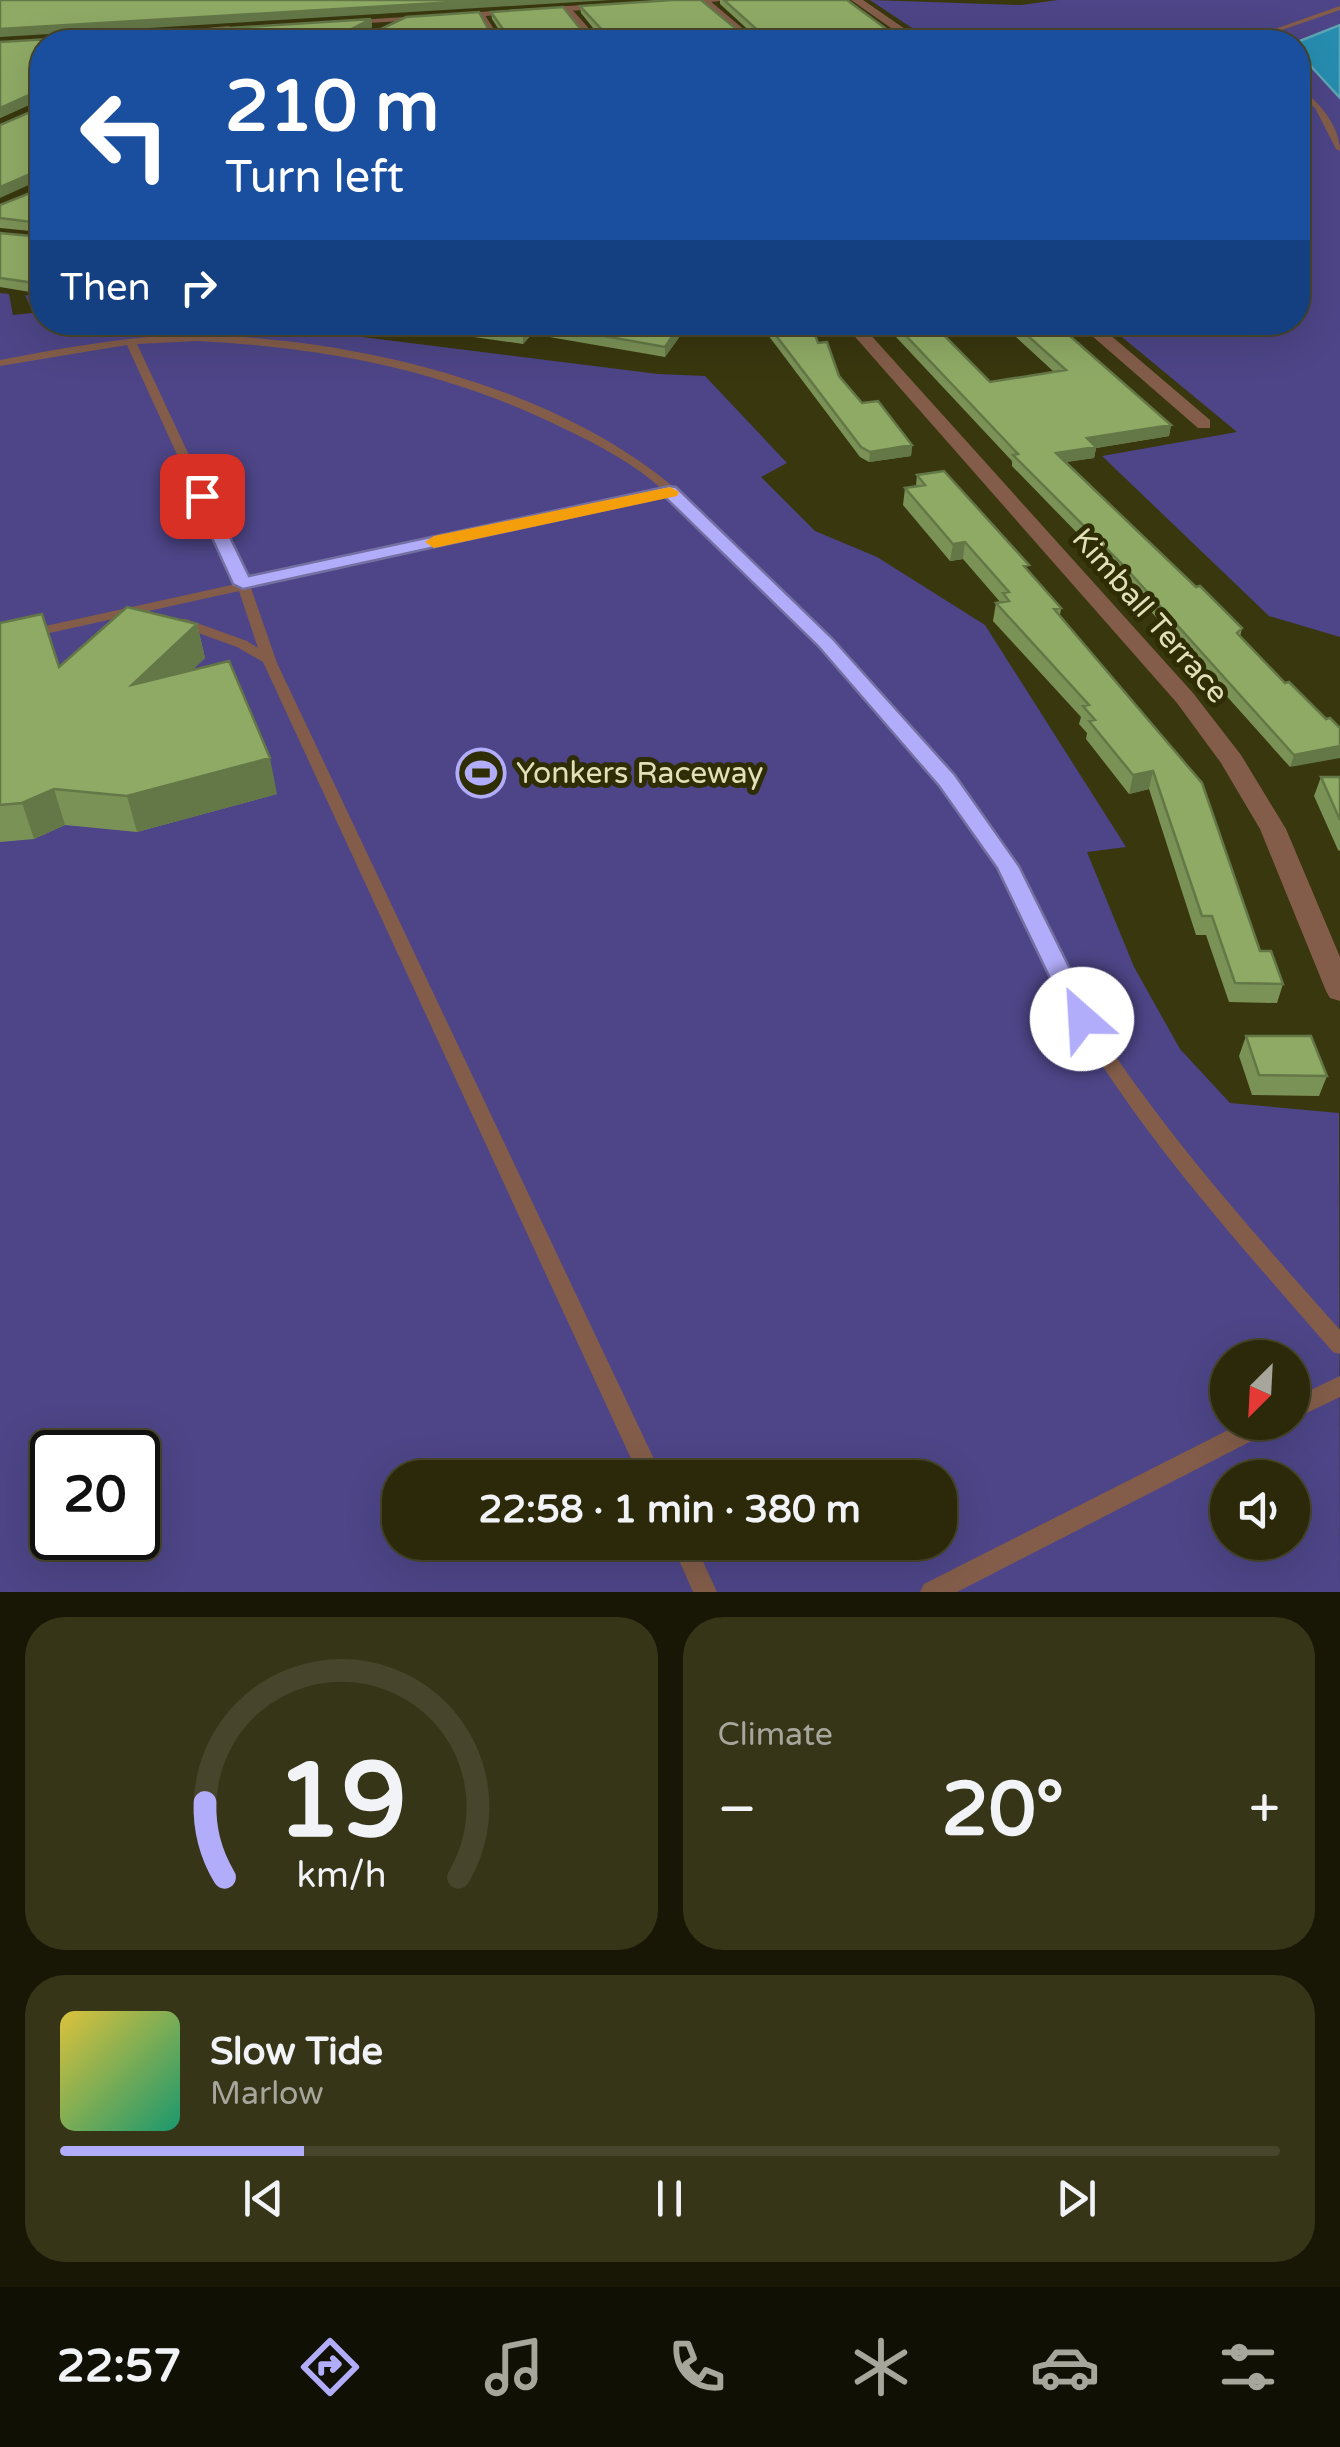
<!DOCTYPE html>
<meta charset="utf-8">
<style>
:root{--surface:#2b290a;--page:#373518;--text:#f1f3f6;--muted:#a6a69c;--line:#47452b;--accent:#b2adfa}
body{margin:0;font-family:"Varela Round",sans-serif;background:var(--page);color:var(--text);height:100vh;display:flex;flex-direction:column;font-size:38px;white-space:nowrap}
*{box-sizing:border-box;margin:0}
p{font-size:32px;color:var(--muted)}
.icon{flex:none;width:55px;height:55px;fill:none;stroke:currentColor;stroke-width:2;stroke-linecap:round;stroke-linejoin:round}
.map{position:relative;height:1592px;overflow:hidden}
.side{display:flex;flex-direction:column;gap:25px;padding:25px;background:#181706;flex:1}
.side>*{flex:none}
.banner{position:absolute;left:30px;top:30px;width:1280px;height:305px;border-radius:40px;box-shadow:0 10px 40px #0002,0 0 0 2px var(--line);background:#1a4fa0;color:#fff;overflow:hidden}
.needle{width:65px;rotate:204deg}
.buttons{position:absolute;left:1210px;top:1340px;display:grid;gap:20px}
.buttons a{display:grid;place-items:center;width:100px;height:100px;border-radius:50%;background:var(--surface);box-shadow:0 10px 40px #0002,0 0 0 2px var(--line);font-size:50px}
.speed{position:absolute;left:30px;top:1430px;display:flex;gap:20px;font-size:50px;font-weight:700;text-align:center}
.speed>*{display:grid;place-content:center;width:130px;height:130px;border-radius:50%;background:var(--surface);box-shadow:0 10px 40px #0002,0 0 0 2px var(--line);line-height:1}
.speed .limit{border:5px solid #111;border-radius:15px;background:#fff;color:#111}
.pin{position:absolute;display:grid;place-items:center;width:85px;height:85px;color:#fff;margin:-42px;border-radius:20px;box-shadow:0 5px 15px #0006}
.me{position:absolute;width:110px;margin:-55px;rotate:334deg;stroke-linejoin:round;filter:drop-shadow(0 0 8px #0008)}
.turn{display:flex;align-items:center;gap:35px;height:210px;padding:0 30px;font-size:45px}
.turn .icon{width:130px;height:130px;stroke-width:2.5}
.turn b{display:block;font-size:70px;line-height:85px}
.then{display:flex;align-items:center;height:95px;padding:0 30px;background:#0003;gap:20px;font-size:38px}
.big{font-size:75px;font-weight:800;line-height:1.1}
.side .widget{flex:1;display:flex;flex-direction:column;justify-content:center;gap:15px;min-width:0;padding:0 35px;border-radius:40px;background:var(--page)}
.side .dial{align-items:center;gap:0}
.dial svg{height:260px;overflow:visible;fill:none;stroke:var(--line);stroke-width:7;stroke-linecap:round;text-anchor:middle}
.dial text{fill:var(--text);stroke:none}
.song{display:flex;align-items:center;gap:30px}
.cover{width:120px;height:120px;border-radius:15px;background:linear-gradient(135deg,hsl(50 70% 55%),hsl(160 70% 35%))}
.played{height:10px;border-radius:5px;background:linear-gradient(90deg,var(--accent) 20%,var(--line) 20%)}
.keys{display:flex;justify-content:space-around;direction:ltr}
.heat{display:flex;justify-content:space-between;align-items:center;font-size:55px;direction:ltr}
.side .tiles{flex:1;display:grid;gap:25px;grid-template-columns:1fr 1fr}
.widget:last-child{grid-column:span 2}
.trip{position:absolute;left:382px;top:1460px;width:575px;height:100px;border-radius:40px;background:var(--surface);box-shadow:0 10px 40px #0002,0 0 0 2px var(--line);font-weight:800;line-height:100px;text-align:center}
.dock{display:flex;height:160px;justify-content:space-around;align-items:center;background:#111004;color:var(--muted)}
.dock .icon{width:70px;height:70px}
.dock .selected{color:var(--accent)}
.dock b{font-size:45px;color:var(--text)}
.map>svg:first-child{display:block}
</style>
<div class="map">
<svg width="1340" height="1592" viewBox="0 0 1340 1592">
<rect width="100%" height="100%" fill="#39370e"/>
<path fill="#4d4587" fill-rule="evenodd" d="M870 0 1021 5 1058 0H1340V25L1297 42H933Z
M1298 52 1340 98V637L1269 616 1102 456 1237 432 1105 323 1298 322Z
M0 293 9 294 13 315 33 313 25 295 42 297V322L250 323 658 374 705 376 787 463 761 477 815 531 877 557 985 625 1126 847 1087 852 1134 967 1180 1049 1230 1103 1339 1113 1340 1592H0ZM1228 1358H1292V1422H1228ZM52 1452H138V1538H52ZM400 1478H940V1542H400ZM1228 1478H1292V1542H1228Z"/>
<path fill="#268db0" stroke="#5ea6b3" stroke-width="2.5" d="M1340 25V98L1298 52 1297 42Z"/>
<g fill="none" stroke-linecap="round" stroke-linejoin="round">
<path fill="#835d4a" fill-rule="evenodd" d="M1340 6V10L1276 32 1266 42H1260L1272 30Z
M479 12H483L502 42H496Z
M1298 87C1318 100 1340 126 1340 151L1336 149 1315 108 1298 92Z
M172 335C329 333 529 377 656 473 678 489 696 510 716 528 763 572 810 618 853 666 904 722 957 777 999 840 1045 907 1068 987 1114 1054 1181 1152 1261 1241 1340 1330V1354L1333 1352C1247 1253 1157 1154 1088 1043 1048 978 1028 904 985 841 953 795 916 754 879 712 812 636 741 565 668 495L251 588 277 663 663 1478H640L263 662 237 647 176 625 174 622 176 619H186L247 641 258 648 239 591 0 644V636L236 584 127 345 0 366V360C57 349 114 339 172 335ZM197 341C325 347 449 371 565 429 599 445 634 464 662 489L248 581 137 344Z
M1340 1376V1397L1292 1420V1399Z
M1244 1422H1278L1275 1429 957 1592H920L924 1584Z
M671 1542H694L717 1592H693Z"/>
<path fill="#835d4a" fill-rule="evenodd" d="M699 0H709L759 42H748Z
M851 0H863L924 42H911Z
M561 6H569L601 42H590Z
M679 322H731C719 330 691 330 679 322Z
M842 322H859L1193 693 1241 755 1286 829 1340 957V1001L1330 998 1326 991 1260 829 1221 763 1177 703Z
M1076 322H1095L1210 420V428H1198Z"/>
<path fill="#835d4a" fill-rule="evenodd" d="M731 0 669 6 664 3 668 0Z
M614 3 618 8 319 26 313 23Z
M229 26 233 31 135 38 129 35Z"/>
</g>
<path fill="#7b9257" d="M720 0H847L904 42H42V101L40 100 0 118V42L183 38 371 19 372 27 351 38 492 36 502 38 503 36 492 19 491 12 587 37 601 38 581 13 580 6 746 37 755 36 720 4Z
M42 188V294L0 287V233L42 237 41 232 0 228V205Z
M448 322H685V329L665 357 532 334 523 344 467 336V325Z
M774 322H810L818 343 839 376 862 403 912 445 911 456 869 462 860 457 768 335V325L776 324Z
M882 322H931L990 382 1054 372 1016 337 996 327 992 322H1054L1171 425 1169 436 1096 448 1094 458 1065 462 1196 587 1242 628 1240 637 1285 683 1326 719 1290 767 1121 578 1012 466V461Z
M917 475 1028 571 1061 608 1060 615 1260 951 1283 984 1277 1003 1229 1002 1206 935H1196L1149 789 1129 794 1086 739 1087 733 1079 724 1081 717 993 621 996 603H1001L963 559 950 561 903 505 905 488 916 486Z
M0 623 59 667 197 624 205 658 192 670 277 794 137 832 65 825 34 839 0 842Z
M1321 777H1340V851L1338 850 1314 796Z
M1246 1036 1327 1076 1319 1096 1252 1095 1239 1056Z"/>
<path fill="#647747" d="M488 0H611L0 37V29Z
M371 19 372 27 345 41 344 33Z
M38 91 40 100 0 118V108Z
M42 169V179L0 198V187Z
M682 322H685V329L665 357V347Z
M532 323V334L523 344V334Z
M1171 425 1169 436 1096 448 1094 458 1054 464 1056 453 1087 438Z
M912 445 911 456 869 462 870 452Z
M965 542 963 559 950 561 953 544Z
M197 624 205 658 141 719 132 685Z
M1340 746V758L1290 767 1294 755Z
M270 758 277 794 137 832 127 796Z
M1153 771 1149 789 1129 794 1133 775Z
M54 789 65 825 34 839 22 803Z"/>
<path fill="#8faa65" stroke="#647747" stroke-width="2.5" d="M0 0H488L0 29Z
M673 0H701L746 37 763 35 724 0H847L904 42H42V94L38 91 0 108V42L166 32 169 38H183L199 30 371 19 344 33 348 38H362L406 17 479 12 492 36 502 38 505 32 491 12 563 7 587 37 601 38 604 32 580 6Z
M42 102V169L0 187V125L42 107Z
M42 188V284L0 278V233L42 237 40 223 0 218V205Z
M469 322H682L665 347 532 323 523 334 466 326Z
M783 322H810L818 343 827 342 839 376 862 403 878 401 912 445 870 452 861 447 768 325Z
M893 322H931L990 382 1066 370 1018 327 1009 322H1054L1171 425 1087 438 1096 447 1056 453 1196 587 1200 586 1242 628 1237 633 1285 683 1289 682 1326 719 1330 718 1340 728V746L1294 755 1124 566 1013 455 1018 454Z
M944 471 1029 565 1024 566 1061 608 1054 609 1202 783 1260 951H1271L1283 984 1235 983 1212 916H1202L1153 771 1133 775 1089 721 1095 720 1083 706 1089 705 996 603 1009 601 1003 593 1009 592 965 542 953 544 905 488 925 485 917 475Z
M127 607 197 624 132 685 229 661 270 758 127 796 54 789 22 803 0 805V623L42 614 59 667Z
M1321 777H1340V820Z
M1246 1036H1311L1327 1076 1259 1075Z"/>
<path fill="#b2adfa" stroke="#7470a2" stroke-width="2.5" d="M669 486 676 487 832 638 955 775 1019 866 1095 1019 1091 1026H1073L997 868 939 786 818 646 665 497 243 589 233 584 193 496 202 490 208 492 249 576Z"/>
<path fill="#f59e0b" d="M670 487 679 492 677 496 434 548 425 542 434 536Z"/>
<defs>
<g id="stadium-ring" transform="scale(2.5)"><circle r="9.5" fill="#2f2d03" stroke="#b2adfa" stroke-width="1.5"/><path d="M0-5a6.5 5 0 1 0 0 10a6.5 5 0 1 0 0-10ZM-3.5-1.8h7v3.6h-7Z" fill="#b2adfa"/></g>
</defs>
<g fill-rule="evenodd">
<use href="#stadium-ring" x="481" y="773"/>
</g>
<g text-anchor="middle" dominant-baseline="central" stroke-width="10" stroke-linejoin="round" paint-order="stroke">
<g font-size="30" fill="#e1e0bb" stroke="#2f2d03">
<text transform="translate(1150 616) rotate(49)">Kimball Terrace</text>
</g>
<g font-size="30" fill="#e1e0bb" stroke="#2f2d03" text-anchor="start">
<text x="516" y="773">Yonkers Raceway</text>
</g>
</g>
</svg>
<div class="buttons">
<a><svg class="needle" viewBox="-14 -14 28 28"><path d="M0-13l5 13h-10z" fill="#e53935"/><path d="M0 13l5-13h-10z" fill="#a6a69c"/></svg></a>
<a><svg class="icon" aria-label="sound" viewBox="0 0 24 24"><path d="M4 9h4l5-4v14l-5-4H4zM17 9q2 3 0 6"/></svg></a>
</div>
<div class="speed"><div class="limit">20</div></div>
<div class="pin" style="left:202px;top:496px;background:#d93025"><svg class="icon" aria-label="arrive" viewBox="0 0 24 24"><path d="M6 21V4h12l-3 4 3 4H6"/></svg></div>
<svg class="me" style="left:1082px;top:1019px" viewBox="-20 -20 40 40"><circle r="19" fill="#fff"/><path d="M0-13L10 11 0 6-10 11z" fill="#b2adfa"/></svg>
<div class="trip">22:58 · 1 min · 380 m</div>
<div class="banner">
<div class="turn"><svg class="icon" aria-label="left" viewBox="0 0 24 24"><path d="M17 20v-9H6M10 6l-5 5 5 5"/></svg><div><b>210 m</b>Turn left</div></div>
<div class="then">Then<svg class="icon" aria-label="right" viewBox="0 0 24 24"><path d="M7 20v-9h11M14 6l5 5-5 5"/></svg></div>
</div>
</div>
<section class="side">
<div class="tiles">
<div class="widget dial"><svg viewBox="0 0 100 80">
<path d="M14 69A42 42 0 1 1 86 69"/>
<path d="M14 69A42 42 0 0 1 8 46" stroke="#b2adfa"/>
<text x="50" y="56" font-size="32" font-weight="700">19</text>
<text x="50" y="72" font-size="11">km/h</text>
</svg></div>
<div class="widget"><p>Climate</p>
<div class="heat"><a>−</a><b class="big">20°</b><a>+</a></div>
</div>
<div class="widget">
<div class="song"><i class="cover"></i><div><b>Slow Tide</b><p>Marlow</p></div></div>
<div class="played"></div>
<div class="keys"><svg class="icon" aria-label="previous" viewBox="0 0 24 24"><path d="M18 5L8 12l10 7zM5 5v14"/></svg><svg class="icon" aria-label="pause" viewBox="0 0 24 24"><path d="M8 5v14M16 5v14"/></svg><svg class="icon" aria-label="next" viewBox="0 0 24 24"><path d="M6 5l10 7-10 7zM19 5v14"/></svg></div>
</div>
</div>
</section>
<nav class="dock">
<b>22:57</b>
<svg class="icon selected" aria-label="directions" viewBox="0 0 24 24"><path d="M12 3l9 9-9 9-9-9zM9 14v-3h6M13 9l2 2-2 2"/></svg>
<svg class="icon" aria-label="music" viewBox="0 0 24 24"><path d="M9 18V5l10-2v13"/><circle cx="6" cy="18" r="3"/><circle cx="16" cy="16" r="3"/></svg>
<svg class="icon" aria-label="phone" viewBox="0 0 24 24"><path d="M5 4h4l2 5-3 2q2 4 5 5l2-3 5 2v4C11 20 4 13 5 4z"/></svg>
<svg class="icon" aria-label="climate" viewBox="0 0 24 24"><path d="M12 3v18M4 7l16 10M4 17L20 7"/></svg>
<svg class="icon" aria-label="car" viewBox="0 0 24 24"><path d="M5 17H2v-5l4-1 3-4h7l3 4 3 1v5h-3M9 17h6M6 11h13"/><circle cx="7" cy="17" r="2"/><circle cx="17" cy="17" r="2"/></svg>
<svg class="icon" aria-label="filters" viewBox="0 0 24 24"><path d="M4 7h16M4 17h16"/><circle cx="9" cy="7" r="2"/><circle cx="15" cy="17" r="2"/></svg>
</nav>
